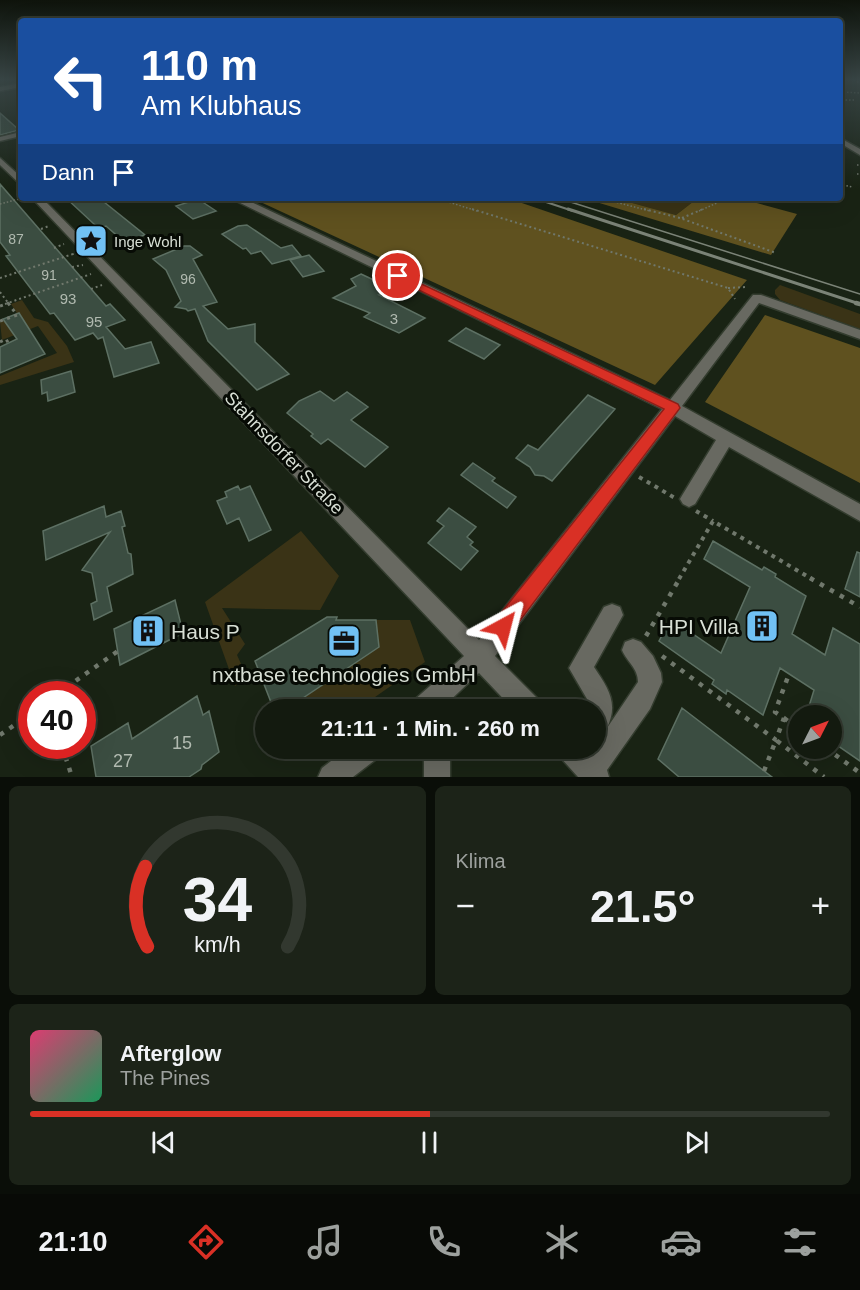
<!DOCTYPE html>
<html lang="de">
<meta charset="utf-8">
<style>
:root{--surface:#131a0f;--page:#1c2318;--text:#f1f3f6;--muted:#9da19e;--line:#32382f;--accent:#d93025}
body{margin:0;font-family:Helvetica,sans-serif;background:var(--page);color:var(--text);height:100vh;display:flex;flex-direction:column;font-size:22px;white-space:nowrap}
*{box-sizing:border-box;margin:0}
p{font-size:20px;color:var(--muted)}
.icon{flex:none;width:33px;height:33px;fill:none;stroke:currentColor;stroke-width:2;stroke-linecap:round;stroke-linejoin:round}
.map{position:relative;height:777px;overflow:hidden}
.panel{display:flex;flex-direction:column;gap:9px;padding:9px;background:#0a0e08;flex:1}
.panel>*{flex:none}
.guide{position:absolute;left:18px;top:18px;width:825px;height:183px;border-radius:6px;box-shadow:0 6px 24px #0002,0 0 0 2px var(--line);background:#1a4fa0;color:#fff;overflow:hidden}
.needle{width:39px;rotate:48deg}
.tools{position:absolute;left:788px;top:705px;display:grid;gap:12px}
.tools a{display:grid;place-items:center;width:54px;height:54px;border-radius:50%;background:var(--surface);box-shadow:0 6px 24px #0002,0 0 0 2px var(--line);font-size:30px}
.speed{position:absolute;left:18px;top:681px;display:flex;gap:12px;font-size:30px;font-weight:700;text-align:center}
.speed>*{display:grid;place-content:center;width:78px;height:78px;border-radius:50%;background:var(--surface);box-shadow:0 6px 24px #0002,0 0 0 2px var(--line);line-height:1}
.speed .limit{border:9px solid #d22;background:#fff;color:#111}
.pin{position:absolute;display:grid;place-items:center;width:51px;height:51px;color:#fff;margin:-26px;border:3px solid #fff;border-radius:50%;box-shadow:0 2px 6px #0007}
.me{position:absolute;width:66px;margin:-33px;rotate:38deg;stroke-linejoin:round;filter:drop-shadow(0 0 4px #0008)}
.turn{display:flex;align-items:center;gap:21px;height:126px;padding:0 24px;font-size:27px}
.turn .icon{width:78px;height:78px;stroke-width:2.5}
.turn b{display:block;font-size:42px;line-height:51px}
.then{display:flex;align-items:center;height:57px;padding:0 24px;background:#0003;gap:12px;font-size:22px}
.big{font-size:45px;font-weight:700;line-height:1.1}
.panel .card{flex:1;display:flex;flex-direction:column;justify-content:center;gap:9px;min-width:0;padding:0 21px;border-radius:9px;background:var(--page)}
.panel .dial{align-items:center;gap:0}
.dial svg{height:156px;overflow:visible;fill:none;stroke:var(--line);stroke-width:7;stroke-linecap:round;text-anchor:middle}
.dial text{fill:var(--text);stroke:none}
.song{display:flex;align-items:center;gap:18px}
.cover{width:72px;height:72px;border-radius:9px;background:linear-gradient(135deg,hsl(340 70% 55%),hsl(150 70% 35%))}
.played{height:6px;border-radius:3px;background:linear-gradient(90deg,var(--accent) 50%,var(--line) 50%)}
.keys{display:flex;justify-content:space-around;direction:ltr}
.heat{display:flex;justify-content:space-between;align-items:center;font-size:33px;direction:ltr}
.panel .tiles{flex:1;display:grid;gap:9px;grid-template-columns:1fr 1fr}
.card:last-child{grid-column:span 2}
.trip{position:absolute;left:255px;top:699px;width:351px;height:60px;border-radius:30px;background:var(--surface);box-shadow:0 6px 24px #0002,0 0 0 2px var(--line);font-weight:700;line-height:60px;text-align:center}
.menu{display:flex;height:96px;justify-content:space-around;align-items:center;background:#080a06;color:var(--muted)}
.menu .icon{width:42px;height:42px}
.menu .current{color:var(--accent)}
.menu b{font-size:27px;color:var(--text)}
.map>svg:first-child{display:block}
</style>
<div class="map">
<svg width="860" height="777" viewBox="0 0 860 777">
<rect width="100%" height="100%" fill="#192314"/>
<path fill="#3a3316" d="M614 198H698L676 215Z
M780 285 860 314V329L780 300 775 294V290Z
M22 300 34 318 48 322 67 346 74 362 0 385V376L57 353 38 326 2 340 0 322 18 315 11 304Z
M301 531 339 576 320 610 222 608 245 644 237 655 247 677 235 686 205 602Z
M375 620H410L425 662 358 709 285 710 379 647Z"/>
<path fill="#5f511f" d="M252 198H507L747 280 655 385Z
M583 198H614L676 215 698 198H747L746 200 797 214 771 255Z
M765 315 860 348V483L705 402Z"/>
<path fill="#3b4d41" stroke="#5d7063" stroke-width="1.5" d="M0 113 19 130 0 135Z
M0 184 106 306 110 304 125 320 106 327 125 349 151 342 159 363 114 377 103 337 98 339 93 333 75 340 54 313 50 314 6 256 10 255 0 242Z
M66 198H99L145 235 126 241 121 239 106 226 101 228 95 225Z
M198 199 216 211 193 219 176 206Z
M247 225 281 248 292 245 301 256 272 264 261 251 251 254 246 248 243 249 222 234 238 226Z
M184 246H190L202 255 193 259 217 302 203 306 228 329 255 324V342L289 374 257 390 208 341 195 309 188 311 186 309 175 307 181 301 166 270 153 259Z
M309 255 324 271 303 277 290 260Z
M361 274 378 282 389 292 379 295 425 318 399 333 364 317 370 313 333 298 356 286 351 279Z
M19 313 45 354 0 373V347L17 339 3 319Z
M466 328 500 345 484 359 449 341Z
M71 371 75 392 48 401 47 392 42 394 41 380Z
M320 391 334 401 347 392 368 407 351 420 388 447 365 467 328 439 321 444 311 436 313 434 287 413 299 401Z
M588 395 615 409 552 481 544 476 535 475 530 467 516 458 528 445 538 450Z
M473 463 495 478 492 481 516 497 507 508 461 475Z
M238 486 240 490 250 486 271 530 249 541 239 518 227 524 217 501 227 497 225 492Z
M104 506 106 517 121 511 125 526 122 527 128 553 131 554 133 574 107 587 112 611 94 620 91 604 97 601 92 573 82 570 110 532 46 560 43 531Z
M449 508 476 527 467 537 473 542 470 545 478 551 461 570 428 543 444 526 437 521Z
M713 541 762 570 764 567 776 574 775 577 806 596 792 634 825 655 833 628 860 644V761L831 741V716H806L814 690 780 668 763 715 727 690 726 694 712 684 714 680 659 641 671 619 721 653 750 587 704 559Z
M857 552 860 553V597L845 589Z
M175 600 183 633 120 665 114 629Z
M327 617H337L336 620H376L379 647 285 710H274L255 661Z
M197 696 203 715 209 711 219 752 202 765 201 769 189 777H96L91 746 128 723 132 739Z
M682 708 772 777H679L658 759Z"/>
<g fill="none" stroke-linecap="round" stroke-linejoin="round">
<g stroke="#343d2f" stroke-width="3">
<path id="minor" d="M21 83V87L0 91V87Z
M21 132V136L0 141V137Z
M840 138 860 149V155L840 143Z
M0 158 21 177V185L0 165Z
M32 198H42L479 640 662 409 230 198H243L670 400 753 295H761L860 330V339L759 303 682 406 860 504V521L729 447 695 504 689 507 683 504 680 499 683 494 716 440 675 416 495 656 540 701 543 710H514L479 673 440 710H410L413 701 464 656Z
M612 604 620 607 623 615 594 667C608 688 619 703 607 728L638 682C638 668 627 662 622 650L625 642 633 639 641 642 653 656 661 673 662 682 650 709 607 770 609 777H578L560 757 556 748H587L589 751 596 748V743L603 734 596 736V710H588L587 699 569 668 604 607Z
M348 748H383L379 757 353 777H318L322 768Z
M424 748H450V777H424Z"/>
</g>
<path stroke="#70786c" stroke-width="1.5" stroke-dasharray="1.5 2" stroke-linecap="butt" d="M854 80 860 83
M840 92 860 93
M840 96 845 100H854
M857 165H860
M857 174H860
M843 185 852 187
M436 198 477 211
M600 198 650 211
M838 201 841 202
M0 204 23 198
M699 211 728 198"/>
<path stroke="#70786c" stroke-width="2" stroke-dasharray="2 3" stroke-linecap="butt" d="M472 209 728 288 735 299
M644 209 680 218 776 253
M682 218 703 209
M41 229 49 226
M54 248 64 244
M72 267 83 265
M0 278 73 254 71 252
M728 288 746 287
M91 289 102 285
M0 292 9 304
M5 304 91 274"/>
<path stroke="#70786c" stroke-width="3" stroke-dasharray="3 4.5" stroke-linecap="butt" d="M0 306 9 303
M0 321 17 315 8 303
M0 342 6 339 9 344"/>
<path stroke="#70786c" stroke-width="4" stroke-dasharray="4 5" stroke-linecap="butt" d="M639 477 675 498
M696 511 713 521
M679 579 713 521 812 579"/>
<path stroke="#70786c" stroke-width="4.5" stroke-dasharray="4.5 7" stroke-linecap="butt" d="M810 578 860 607
M646 636 680 578
M662 656 776 740 784 718 775 712 789 674
M57 694 118 651
M784 718 798 729
M0 735 32 713
M62 746 72 777
M826 748 860 773
M764 771 776 740 824 777"/>
<use href="#minor" fill="#686961" fill-rule="evenodd"/>
<path stroke="#7b8377" stroke-width="1.5" d="M558 198 860 294"/>
<path stroke="#7b8377" stroke-width="2" d="M534 198 573 211"/>
<path stroke="#7b8377" stroke-width="3" d="M568 209 860 304"/>
<path stroke="#7b8377" stroke-width="4.5" d="M856 303 860 304"/>
</g>
<linearGradient id="sky" x2="0" y2="1"><stop stop-color="#0e130b"/><stop offset="0.42" stop-color="#384545"/><stop offset="1" stop-color="#384545" stop-opacity="0"/></linearGradient>
<rect width="860" height="189" fill="url(#sky)"/>
<path fill="#d93025" stroke="#8d1f18" stroke-width="1.5" d="M398 273 678 404 680 408 510 634 503 637 496 634 493 627 496 619 664 409 394 278V274Z"/>
<defs>
<g id="sight-square" transform="scale(1.725)"><rect x="-9" y="-9" width="18" height="18" rx="4" fill="#71c1f4" stroke="#070b05"/><path d="M0-6L1.8-2.2L6-1.7L2.9 1.2L3.7 5.4L0 3.3L-3.7 5.4L-2.9 1.2L-6-1.7L-1.8-2.2Z" fill="#111"/></g>
<g id="building-square" transform="scale(1.725)"><rect x="-9" y="-9" width="18" height="18" rx="4" fill="#71c1f4" stroke="#070b05"/><path d="M-4-6H4V6H1V3H-1V6H-4ZM-2.5-4.3h1.7v1.8h-1.7ZM.8-4.3h1.7v1.8H.8ZM-2.5-1h1.7V.8h-1.7ZM.8-1h1.7V.8H.8Z" fill="#111"/></g>
<g id="office-square" transform="scale(1.725)"><rect x="-9" y="-9" width="18" height="18" rx="4" fill="#71c1f4" stroke="#070b05"/><path d="M-6-3h4V-5.5h4V-3h4V5H-6ZM-1-4.5V-3h2v-1.5ZM-6 0V1H6V0Z" fill="#111"/></g>
</defs>
<g fill-rule="evenodd">
<use href="#sight-square" x="91" y="241"/>
<use href="#building-square" x="762" y="626"/>
<use href="#building-square" x="148" y="631"/>
<use href="#office-square" x="344" y="641"/>
</g>
<g text-anchor="middle" dominant-baseline="central" stroke-width="6" stroke-linejoin="round" paint-order="stroke">
<g font-size="14" fill="#b1bab0">
<text x="16" y="239">87</text>
<text x="49" y="275">91</text>
<text x="188" y="279">96</text>
</g>
<g font-size="15" fill="#d8dfd5" stroke="#070b05" text-anchor="start">
<text x="114" y="241">Inge Wohl</text>
</g>
<g font-size="15" fill="#b1bab0">
<text x="68" y="298">93</text>
<text x="394" y="318">3</text>
<text x="94" y="321">95</text>
</g>
<g font-size="18" fill="#d8dfd5" stroke="#070b05">
<text transform="translate(284 453) rotate(46)">Stahnsdorfer Straße</text>
</g>
<g font-size="18" fill="#b1bab0">
<text x="182" y="743">15</text>
<text x="123" y="761">27</text>
</g>
<g font-size="21" fill="#d8dfd5" stroke="#070b05" text-anchor="end">
<text x="739" y="626">HPI Villa</text>
<text x="171" y="631" text-anchor="start">Haus P</text>
<text x="344" y="674" text-anchor="middle">nxtbase technologies GmbH</text>
</g>
</g>
</svg>
<div class="tools">
<a><svg class="needle" viewBox="-14 -14 28 28"><path d="M0-13l5 13h-10z" fill="#e53935"/><path d="M0 13l5-13h-10z" fill="#9da19e"/></svg></a>
</div>
<div class="speed"><div class="limit">40</div></div>
<div class="pin" style="left:398px;top:276px;background:#d93025"><svg class="icon" aria-label="arrive" viewBox="0 0 24 24"><path d="M6 21V4h12l-3 4 3 4H6"/></svg></div>
<svg class="me" style="left:503px;top:627px" viewBox="-20 -20 40 40"><path d="M0-17L14 15 0 8-14 15z" fill="#d93025" stroke="#fff" stroke-width="4"/></svg>
<div class="trip">21:11 · 1 Min. · 260 m</div>
<div class="guide">
<div class="turn"><svg class="icon" aria-label="left" viewBox="0 0 24 24"><path d="M17 20v-9H6M10 6l-5 5 5 5"/></svg><div><b>110 m</b>Am Klubhaus</div></div>
<div class="then">Dann<svg class="icon" aria-label="arrive" viewBox="0 0 24 24"><path d="M6 21V4h12l-3 4 3 4H6"/></svg></div>
</div>
</div>
<section class="panel">
<div class="tiles">
<div class="card dial"><svg viewBox="0 0 100 80">
<path d="M14 69A42 42 0 1 1 86 69"/>
<path d="M14 69A42 42 0 0 1 13 28" stroke="#d93025"/>
<text x="50" y="56" font-size="32" font-weight="700">34</text>
<text x="50" y="72" font-size="11">km/h</text>
</svg></div>
<div class="card"><p>Klima</p>
<div class="heat"><a>−</a><b class="big">21.5°</b><a>+</a></div>
</div>
<div class="card">
<div class="song"><i class="cover"></i><div><b>Afterglow</b><p>The Pines</p></div></div>
<div class="played"></div>
<div class="keys"><svg class="icon" aria-label="previous" viewBox="0 0 24 24"><path d="M18 5L8 12l10 7zM5 5v14"/></svg><svg class="icon" aria-label="pause" viewBox="0 0 24 24"><path d="M8 5v14M16 5v14"/></svg><svg class="icon" aria-label="next" viewBox="0 0 24 24"><path d="M6 5l10 7-10 7zM19 5v14"/></svg></div>
</div>
</div>
</section>
<nav class="menu">
<b>21:10</b>
<svg class="icon current" aria-label="directions" viewBox="0 0 24 24"><path d="M12 3l9 9-9 9-9-9zM9 14v-3h6M13 9l2 2-2 2"/></svg>
<svg class="icon" aria-label="music" viewBox="0 0 24 24"><path d="M9 18V5l10-2v13"/><circle cx="6" cy="18" r="3"/><circle cx="16" cy="16" r="3"/></svg>
<svg class="icon" aria-label="phone" viewBox="0 0 24 24"><path d="M5 4h4l2 5-3 2q2 4 5 5l2-3 5 2v4C11 20 4 13 5 4z"/></svg>
<svg class="icon" aria-label="climate" viewBox="0 0 24 24"><path d="M12 3v18M4 7l16 10M4 17L20 7"/></svg>
<svg class="icon" aria-label="car" viewBox="0 0 24 24"><path d="M5 17H2v-5l4-1 3-4h7l3 4 3 1v5h-3M9 17h6M6 11h13"/><circle cx="7" cy="17" r="2"/><circle cx="17" cy="17" r="2"/></svg>
<svg class="icon" aria-label="filters" viewBox="0 0 24 24"><path d="M4 7h16M4 17h16"/><circle cx="9" cy="7" r="2"/><circle cx="15" cy="17" r="2"/></svg>
</nav>
